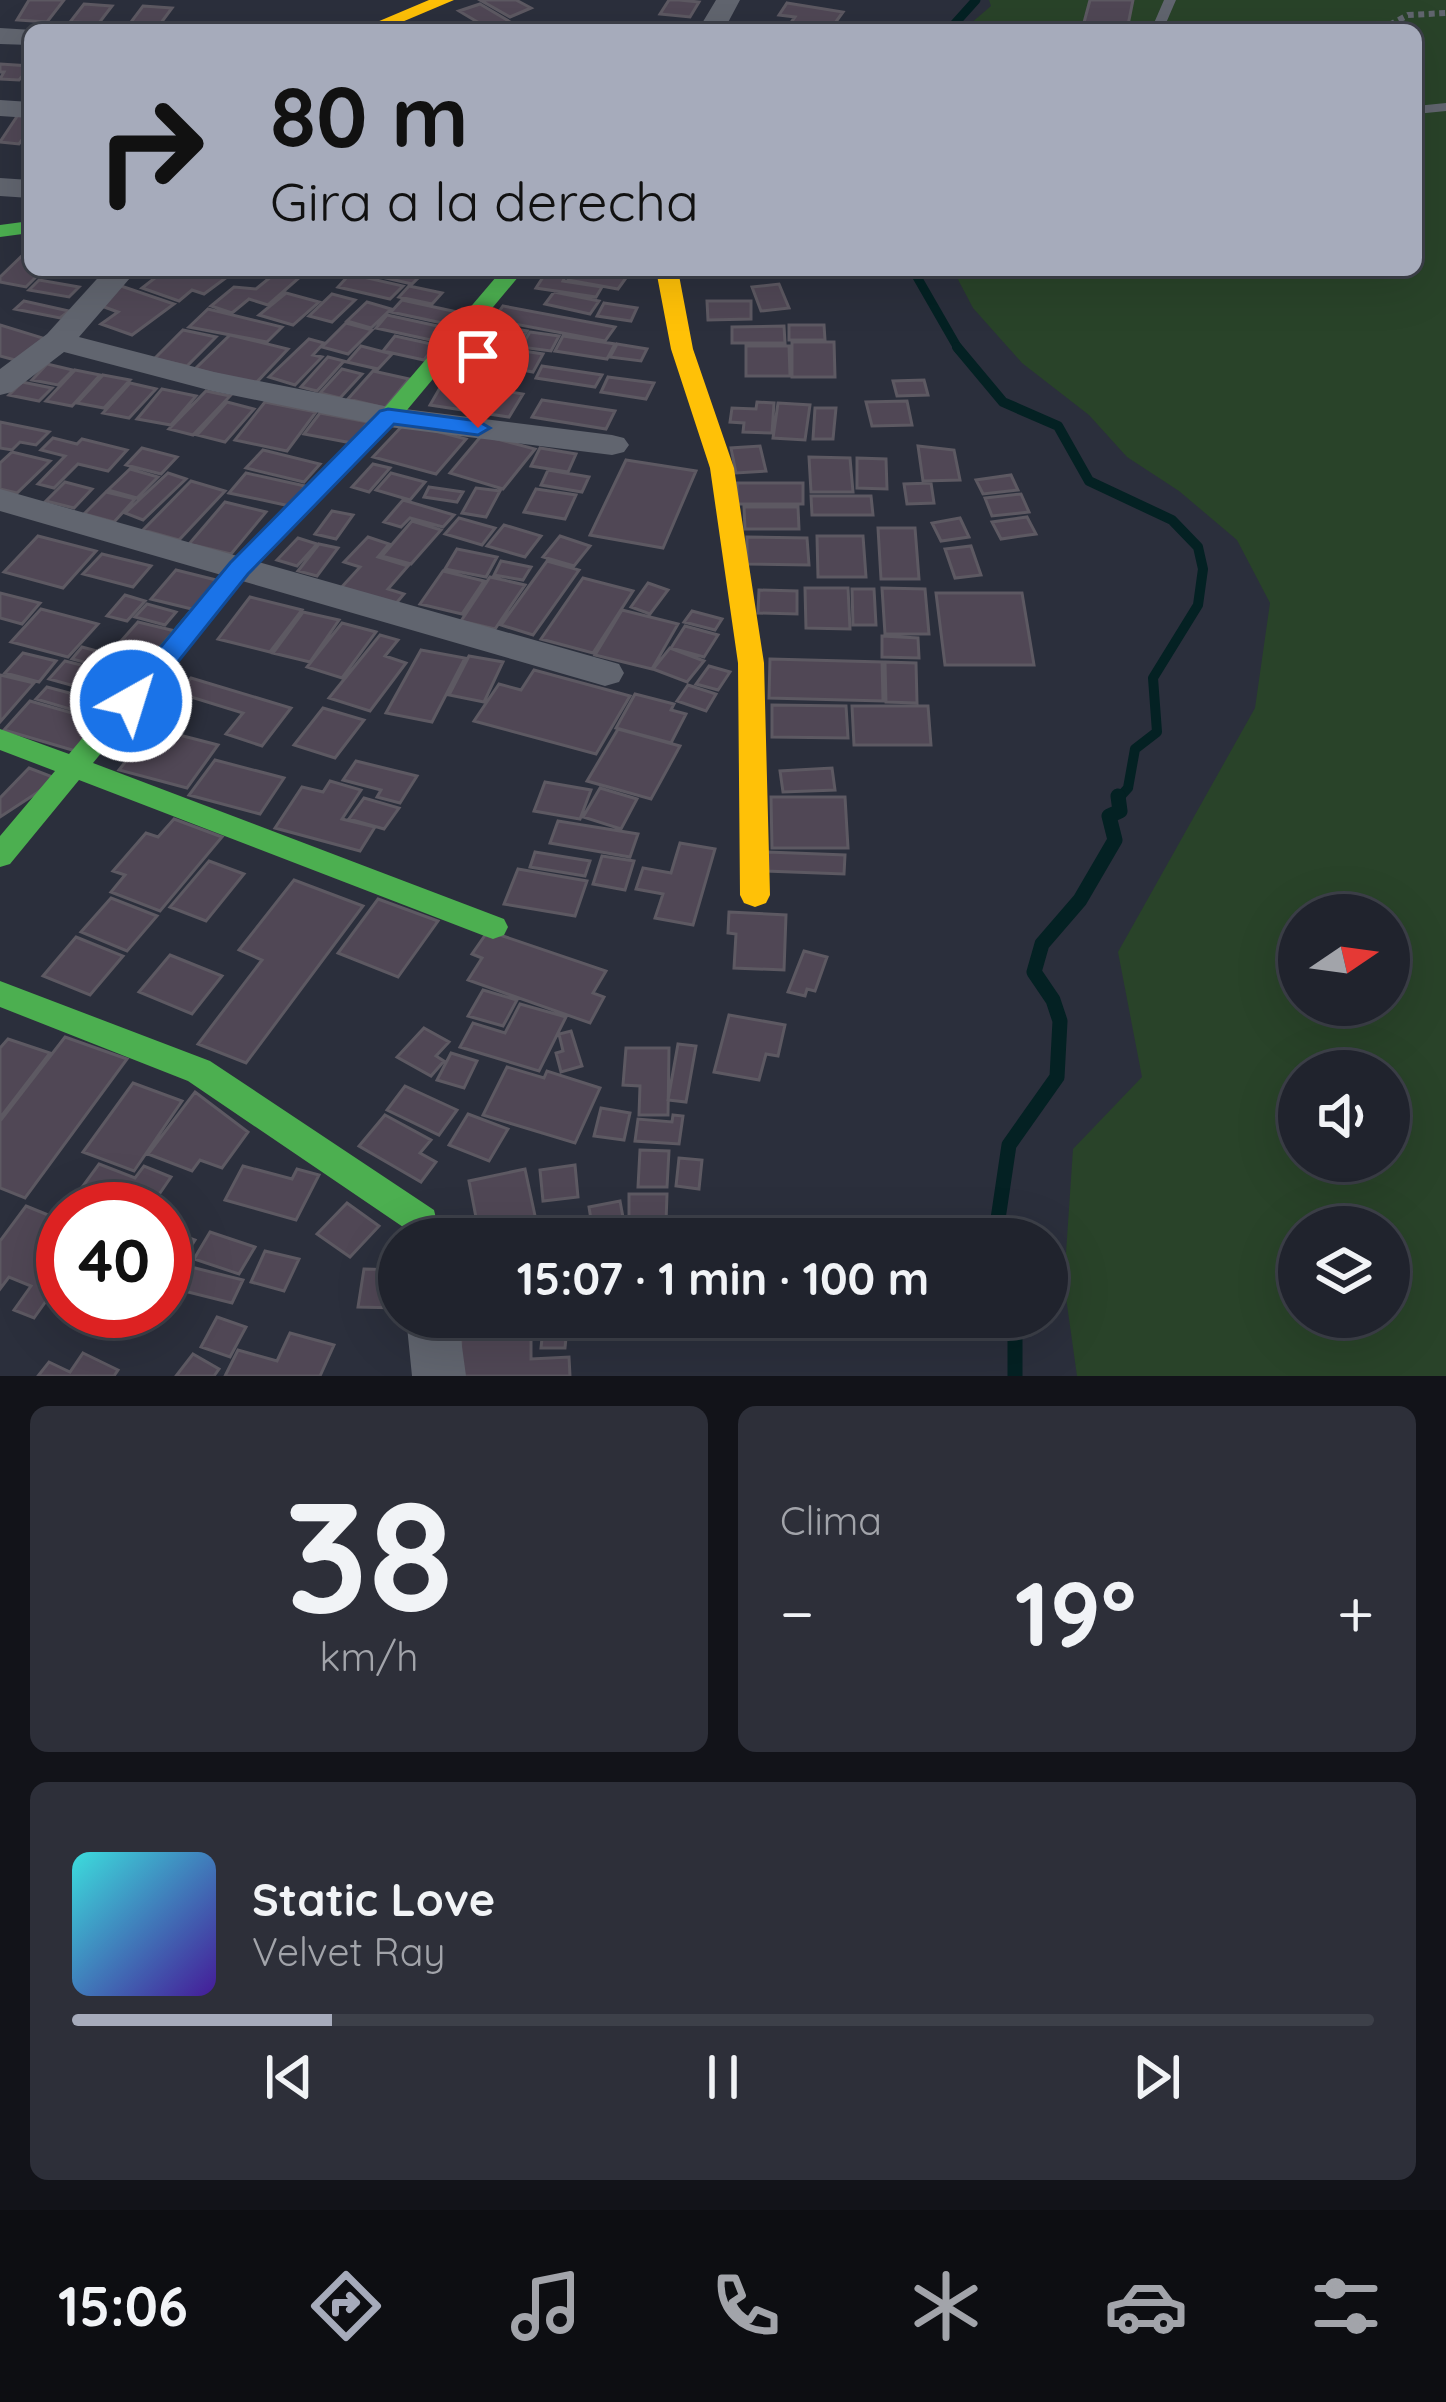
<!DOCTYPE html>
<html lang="es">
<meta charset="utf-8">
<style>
:root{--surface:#20232d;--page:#2d2f39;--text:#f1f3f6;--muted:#a2a4aa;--line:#3d4049;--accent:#a6abbb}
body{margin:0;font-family:Quicksand,sans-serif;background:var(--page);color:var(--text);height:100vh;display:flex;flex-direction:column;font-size:45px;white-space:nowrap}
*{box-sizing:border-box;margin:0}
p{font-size:39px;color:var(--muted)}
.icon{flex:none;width:66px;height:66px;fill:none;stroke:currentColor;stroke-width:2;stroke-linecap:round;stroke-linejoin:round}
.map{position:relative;height:1376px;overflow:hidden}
.panel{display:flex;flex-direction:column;gap:30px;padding:30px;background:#121319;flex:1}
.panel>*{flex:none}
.hud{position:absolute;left:24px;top:24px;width:1398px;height:252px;border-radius:18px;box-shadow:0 12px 48px #0002,0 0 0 3px var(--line);background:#a6abbb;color:#111;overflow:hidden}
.needle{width:78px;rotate:77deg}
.fabs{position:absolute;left:1278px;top:894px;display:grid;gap:24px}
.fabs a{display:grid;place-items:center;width:132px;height:132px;border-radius:50%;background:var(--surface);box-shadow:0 12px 48px #0002,0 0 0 3px var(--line);font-size:60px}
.speed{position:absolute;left:36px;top:1182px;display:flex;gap:24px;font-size:60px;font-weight:700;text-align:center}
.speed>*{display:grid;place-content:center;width:156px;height:156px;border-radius:50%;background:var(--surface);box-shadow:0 12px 48px #0002,0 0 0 3px var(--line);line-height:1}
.speed .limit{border:18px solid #d22;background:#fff;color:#111}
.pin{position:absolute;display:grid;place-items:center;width:102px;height:102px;color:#fff;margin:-123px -51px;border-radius:50% 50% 50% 0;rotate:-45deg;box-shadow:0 0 12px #0007}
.pin .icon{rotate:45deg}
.me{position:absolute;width:132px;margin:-66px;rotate:39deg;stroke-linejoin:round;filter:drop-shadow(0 0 9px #0008)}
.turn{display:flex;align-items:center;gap:42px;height:252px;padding:0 48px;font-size:54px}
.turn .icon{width:156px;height:156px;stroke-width:2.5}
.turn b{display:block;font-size:84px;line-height:102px}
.big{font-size:90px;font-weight:700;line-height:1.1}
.panel .card{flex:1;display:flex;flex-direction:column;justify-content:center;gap:18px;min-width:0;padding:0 42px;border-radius:18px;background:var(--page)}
.panel .dial{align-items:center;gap:0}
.dial b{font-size:156px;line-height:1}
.song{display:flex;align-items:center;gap:36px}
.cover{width:144px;height:144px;border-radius:18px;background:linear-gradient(135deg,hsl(180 70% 55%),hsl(260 70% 35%))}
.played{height:12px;border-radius:6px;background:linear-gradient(90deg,var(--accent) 20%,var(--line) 20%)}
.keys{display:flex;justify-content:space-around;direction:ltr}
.heat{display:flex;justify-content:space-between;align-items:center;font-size:66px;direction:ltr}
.panel .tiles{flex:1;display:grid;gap:30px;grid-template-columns:1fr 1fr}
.card:last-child{grid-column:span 2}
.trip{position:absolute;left:378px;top:1218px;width:690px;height:120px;border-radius:60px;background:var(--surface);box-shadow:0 12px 48px #0002,0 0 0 3px var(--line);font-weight:700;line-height:120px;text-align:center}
.tabs{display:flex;height:192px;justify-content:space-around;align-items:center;background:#0d0e12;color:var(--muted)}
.tabs .icon{width:84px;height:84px}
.tabs .current{color:var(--accent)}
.tabs b{font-size:54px;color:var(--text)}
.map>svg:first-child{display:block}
</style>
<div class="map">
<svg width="1446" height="1376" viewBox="0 0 1446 1376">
<rect width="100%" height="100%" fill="#2b2f3c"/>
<path fill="#294329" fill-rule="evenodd" d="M989 0H1446V1376H1077L1064 1283 1073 1149 1142 1077 1118 952 1255 708 1270 603 1237 540 1179 491 1127 457 1089 415 1022 363 973 308 953 270H1416V30H963L991 6ZM1299 915H1389V1005H1299ZM1299 1071H1389V1161H1299ZM1299 1227H1389V1317H1299Z"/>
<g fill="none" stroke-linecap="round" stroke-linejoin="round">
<path stroke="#042123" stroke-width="9" d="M949 30 976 0
M913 270 959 350"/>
<path stroke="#042123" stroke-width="10" d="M957 347 1003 402 1058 426 1089 481 1172 520 1198 547 1203 569 1198 605 1153 678 1157 732 1135 749 1128 788 1118 799"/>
<path stroke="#042123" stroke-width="15" d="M995 1239 1009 1145 1057 1077 1060 1021 1053 1000 1034 972 1042 944 1080 900 1115 840 1109 816 1120 811 1118 796
M1015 1317V1376"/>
</g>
<path fill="#504755" stroke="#5d5962" stroke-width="3" d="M29 0H64L47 22 17 20Z
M480 0H516L531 8 510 17Z
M669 0H679L699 2 690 17 660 14Z
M1090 0H1133L1127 30H1082Z
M787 3 843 12 830 30H799L787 28 795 17 779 15Z
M84 4 112 6 99 23 70 22Z
M480 4 512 23 491 30 459 11Z
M143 6 172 8 158 27 128 26Z
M0 64 30 66V67L19 80 0 79 4 72H0Z
M18 115H30V129L19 144 0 142Z
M30 248V270H43L26 287 0 282V277Z
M146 270H205L227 277 204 294 192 290 179 301 142 288 155 278 141 273Z
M388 270H415L424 272 412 284 382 277Z
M575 270H627L631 271 618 289 568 280Z
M278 271 300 277 268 305 249 299 232 313 211 306 234 287 256 289Z
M547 271 567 274 563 281 602 287 596 297 536 288Z
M350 274 403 286 390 299 338 287Z
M39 280 79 287 69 297 29 290Z
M779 284 789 308 761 311 752 287Z
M121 286 174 304 132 335 101 324 118 312 96 304Z
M409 286 442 293 432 304 399 297Z
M554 292 599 301 590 314 545 304Z
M286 293 319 302 293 325 259 315Z
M332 294 355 300 332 322 309 316Z
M402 300 457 312 447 324 391 312Z
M24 301 69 311 60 318 15 309Z
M707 301H751V319L708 320Z
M367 302 391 309 371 328 347 321Z
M604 303 637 308 631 321 597 316Z
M503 306 615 327 605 341 493 320Z
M208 309 282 327 267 342 189 327Z
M387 315 442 327 431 340 376 328Z
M346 323 372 330 348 354 322 347Z
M484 324 527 331 518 346 474 340Z
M0 325 46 339 19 361 0 356Z
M789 325H824L825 340H789Z
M784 326 785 343H732V327Z
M183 330 216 337 187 366 154 359Z
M530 332 559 336 551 351 521 347Z
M230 335 288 349 255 384 195 369Z
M395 336 436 345 424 360 383 351Z
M563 336 615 344 607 359 555 351Z
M309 339 324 343 313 355 322 357 295 385 269 377Z
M792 342H834L835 377H792Z
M474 344 507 349 497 366 464 361Z
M617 344 647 349 641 361 610 357Z
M361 346 392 354 378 369 347 362Z
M746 346H789L790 376H746Z
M510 349 543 354 533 372 500 366Z
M328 357 344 361 317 391 301 387Z
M453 362 498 370 489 385 444 378Z
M47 364 73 370 58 385 32 380Z
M542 366 602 375 595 387 536 378Z
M342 369 362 374 340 398 320 393Z
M75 370 100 375 72 406 46 401Z
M373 371 409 379 385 408 348 399Z
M103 375 130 380 104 408 77 403Z
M608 377 654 383 646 399 601 392Z
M924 380 928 395 897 396 893 381Z
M444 381 523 394 509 417 430 405Z
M22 382 52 388 39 401 9 395Z
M130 383 156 389 129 418 103 413Z
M162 389 196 396 171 425 137 419Z
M206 391 230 396 193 435 169 429Z
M542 400 615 411 606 429 532 417Z
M907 401 912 425 872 426 866 402Z
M227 402 254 409 225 442 197 435Z
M265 402 316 412 287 451 235 440Z
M757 402 774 403 772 433 743 432 744 423 730 422 732 408 756 409Z
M778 403 810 405 805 440 773 438Z
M815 408H836L833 439H813Z
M320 413 368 422 352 443 304 434Z
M0 422 49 432 36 445 20 442 12 450 0 448Z
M405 423 466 439 436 474 373 457Z
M482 435 535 449 503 489 450 473Z
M53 438 77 444 82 439 127 450 108 471 78 464 54 488 38 484 65 456 41 450Z
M760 446 766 471 736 473 731 448Z
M918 446 954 450 960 480 923 481Z
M142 448 177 457 161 474 126 465Z
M540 448 576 454 568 472 531 466Z
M263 450 320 464 304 482 246 468Z
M12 452 50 461 17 493 0 489V463Z
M809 457 850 458 853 492H811Z
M857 458 886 459 887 489 857 488Z
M626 460 696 471 663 548 590 535Z
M373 464 390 468 369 492 352 487Z
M130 469 158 477 137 498 108 490Z
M548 470 589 477 582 492 541 485Z
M168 473 186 479 143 520 125 513Z
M246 473 305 486 290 506 229 493Z
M391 473 425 482 410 500 376 490Z
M1011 475 1018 490 983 494 976 480Z
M191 481 225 491 179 540 143 530Z
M65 482 92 489 74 508 46 501Z
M737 483H803V504H737Z
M931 483 934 503 907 504 904 484Z
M429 487 463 492 457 502 424 497Z
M476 488 500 491 486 517 462 513Z
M536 489 576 495 565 519 524 512Z
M106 492 135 499 114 522 84 514Z
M1021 494 1029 512 992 516 985 498Z
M811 496H871L873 515H812Z
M403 500 454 515 443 527 410 518 401 527 384 522Z
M225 502 266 512 231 554 189 544Z
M744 507H798L799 529H745Z
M332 511 353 515 336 539 315 534Z
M1027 517 1036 534 1001 539 992 522Z
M459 518 495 528 482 545 445 534Z
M960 518 969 537 941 541 932 523Z
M412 521 441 530 411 564 382 556Z
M504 525 541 536 525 557 487 546Z
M878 528H915L919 579H881Z
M38 536 96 551 63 588 4 572Z
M560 536 590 546 574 566 543 557Z
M817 536H863L866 577H818Z
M368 537 389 544 378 557 408 566 388 589 404 594 393 607 339 590 360 567 344 562Z
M747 537 807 538 809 565 747 564Z
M298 538 317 544 297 566 277 560Z
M319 544 338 548 317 576 298 571Z
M971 546 981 575 955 578 945 549Z
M457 549 497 557 486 577 445 569Z
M102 554 151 566 133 587 83 574Z
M501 561 531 567 523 580 494 575Z
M547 561 579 570 533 635 501 625Z
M176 570 220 581 196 610 151 599Z
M443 571 484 581 462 614 420 604Z
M490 577 525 585 495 629 461 621Z
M583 578 633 591 593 653 541 639Z
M648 583 668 590 650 614 631 607Z
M805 588H848L850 629 806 628Z
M882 588 925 589 929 634H885Z
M852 589H874L876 625H853Z
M759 590 797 591V614L758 613Z
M0 593 40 603 22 624 0 618Z
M936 593H1022L1034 665H945Z
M125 595 145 601 127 621 107 616Z
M250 597 302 610 270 652 218 639Z
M147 604 176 612 165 625 135 617Z
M41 609 98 624 68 657 11 642Z
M622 610 678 624 652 669 595 655Z
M692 611 722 619 715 630 684 622Z
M303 612 339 620 310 662 273 653Z
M138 622 175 631 152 659 114 649Z
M342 623 376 632 342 678 307 667Z
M685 626 718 635 704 657 671 648Z
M380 635 398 640 385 656 406 663 370 711 329 698Z
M882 636 918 638 919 658 882 657Z
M82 647 149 665 131 686 92 675 99 666 72 659Z
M670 648 704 661 687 682 653 669Z
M421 650 465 658 432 722 386 713Z
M23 653 56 661 39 682 5 673Z
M469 656 503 662 484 702 449 695Z
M770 659 882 662 883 701 769 698Z
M65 661 93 668 78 687 49 679Z
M885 662 916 663 917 703 886 702Z
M709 666 730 672 718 690 696 684Z
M534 670 630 696 596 754 474 721 499 684 521 690Z
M0 675 34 683 0 722Z
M191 678 291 708 262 746 226 734 243 713 178 693Z
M688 685 716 694 706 711 677 701Z
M47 687 115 705 104 719 36 699Z
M635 694 674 704 671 710 686 714 671 743 616 728Z
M30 701 104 722 79 752 4 730Z
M772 705 846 706 848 738 772 737Z
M852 706H928L931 745H854Z
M323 708 364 720 335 758 294 745Z
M152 728 218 745 187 788 119 770Z
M618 729 680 746 651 799 587 781Z
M215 760 284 778 260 814 189 795Z
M356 761 417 776 400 803 377 797 381 790 343 780Z
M29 768 58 779 0 817V798Z
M832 768 835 790 783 792 780 771Z
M330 781 361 790 342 819 375 827 360 851 275 828 302 787 323 792Z
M545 782 591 790 580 819 534 811Z
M600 788 637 799 621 829 583 817Z
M771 797H845L848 848H772Z
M364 798 399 808 384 829 349 819Z
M174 819 222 837 160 911 111 892 125 875 113 871 146 833 158 837Z
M558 821 638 834 630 857 550 843Z
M680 843 715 849 693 925 655 918 663 894 636 889 643 868 671 873Z
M535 852 590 861 585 876 530 867Z
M767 852 845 855 844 874 766 871Z
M602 856 634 861 625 890 593 884Z
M209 861 244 874 206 921 170 907Z
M518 869 587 881 575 916 504 904Z
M294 880 363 906 246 1063 198 1044 262 960 239 950Z
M111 898 157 916 127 951 81 932Z
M378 899 438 921 398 977 338 953Z
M729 912 786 915 784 970 734 968 736 934 728 933Z
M488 931 606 971 593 993 604 997 590 1023 468 980 482 958 472 954Z
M76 937 123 956 90 995 43 976Z
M804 951 827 957 815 991 807 989 805 996 788 992Z
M170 955 222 976 192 1014 139 992Z
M483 990 517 1000 503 1026 468 1016Z
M520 1004 566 1017 539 1071 460 1047 473 1023 505 1033Z
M729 1015 785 1025 778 1056 766 1054 759 1080 714 1072Z
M424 1028 449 1042 436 1056 444 1061 431 1076 397 1057Z
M571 1031 582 1066 561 1072 556 1053 563 1051 559 1034Z
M65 1037 127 1059 25 1198 0 1188V1121Z
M8 1039 50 1053 0 1118V1048Z
M678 1044 696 1046 686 1102 668 1100Z
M626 1048H669L668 1115H639L640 1086 623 1085Z
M451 1053 477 1061 464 1088 437 1080Z
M507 1067 544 1078 547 1071 600 1088 575 1143 483 1115Z
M133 1083 182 1101 134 1171 83 1152Z
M405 1086 457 1110 439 1135 387 1110Z
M195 1092 248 1132 222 1168 200 1160 192 1171 148 1154Z
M601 1108 630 1113 624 1140 594 1136Z
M468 1114 508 1129 489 1161 449 1145Z
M385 1115 431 1140 420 1153 436 1162 421 1182 359 1146Z
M673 1115 683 1116 679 1144 635 1141 638 1119 672 1122Z
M640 1150 669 1151 667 1187H638Z
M679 1158 702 1160 699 1189 676 1186Z
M99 1164 135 1178 144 1166 171 1177 149 1209H80L69 1205Z
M575 1165 578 1197 543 1201 540 1170Z
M243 1166 292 1179 297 1169 319 1175 296 1220 225 1200Z
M525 1169 537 1225 480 1238 469 1181Z
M629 1194H667L666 1222H629Z
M620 1201 627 1239H594L589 1207Z
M347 1203 379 1226 350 1257 317 1234Z
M26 1206 63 1221V1277L34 1318 14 1310 31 1286 9 1277 0 1289V1241Z
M165 1229 195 1240 169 1281 165 1279Z
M210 1232 255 1247 239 1274 194 1259Z
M265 1251 299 1259 284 1291 251 1282Z
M191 1267 243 1280 232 1303 180 1290Z
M364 1269 399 1270V1308L358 1307Z
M217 1317 246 1327 230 1357 201 1347Z
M608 1317H645L643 1332 607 1328Z
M531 1326V1359L569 1357 570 1376H460L461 1330Z
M543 1328H567L565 1348H541Z
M290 1333 334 1345 320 1376H225L238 1350 277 1361Z
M83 1353 118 1370 114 1376H38L49 1362 70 1372Z
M193 1354 219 1369 214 1376H176Z"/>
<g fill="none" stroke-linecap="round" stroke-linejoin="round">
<path stroke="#61656e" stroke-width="6" stroke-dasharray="6 4.5" stroke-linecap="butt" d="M1380 30 1408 15 1446 13"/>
<path fill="#61656f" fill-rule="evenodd" d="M1164 0H1176L1163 30H1151Z
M1446 103V111L1416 114V106Z"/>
<path fill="#61656f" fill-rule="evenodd" d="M716 0H740L724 30H698Z
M0 28 33 30 30 45 0 44Z
M0 100 30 102V118L0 116Z
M0 178 30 180V198L0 196Z
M105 270H137L79 337 214 372 389 407 612 435 624 438 629 445 624 452 612 455 389 427 212 391 64 352 12 392 0 395V369L47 334Z
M0 489 619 664 624 673 619 682 605 686 0 511Z
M406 1317H458L466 1376H412Z"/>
<path fill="#4caf50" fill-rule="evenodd" d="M30 221V233L0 237V225Z
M502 270H524L397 422 248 574 93 763 504 919 508 927 504 935 493 939 482 935 79 780 10 864 0 867V836L55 771 0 750V729L69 754 230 562 381 412Z
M0 981 210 1061 434 1210 441 1239H407L406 1229 188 1081 0 1007Z"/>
<path fill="#ffc107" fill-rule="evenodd" d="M429 0H454L383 30H358Z
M656 270H678L693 349 734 468 764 663 770 895 766 903 755 907 744 903 740 895 738 663 710 468 671 349Z"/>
</g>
<path fill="#1a73e8" stroke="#114b97" stroke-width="3" d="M388 409 478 421 490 428 478 435 394 424 248 574 141 708H121L117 701 121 695 230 563 380 411Z"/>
</svg>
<div class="fabs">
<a><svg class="needle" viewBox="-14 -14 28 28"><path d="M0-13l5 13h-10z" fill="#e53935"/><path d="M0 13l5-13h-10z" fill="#a2a4aa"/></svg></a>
<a><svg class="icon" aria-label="sound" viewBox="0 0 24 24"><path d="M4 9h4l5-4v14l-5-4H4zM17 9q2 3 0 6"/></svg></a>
<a><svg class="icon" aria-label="layers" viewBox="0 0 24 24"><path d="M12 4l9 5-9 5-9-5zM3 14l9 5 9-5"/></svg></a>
</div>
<div class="speed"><div class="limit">40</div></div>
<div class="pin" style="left:478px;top:428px;background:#d93025"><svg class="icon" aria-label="arrive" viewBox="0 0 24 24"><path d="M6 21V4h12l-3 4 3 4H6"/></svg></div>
<svg class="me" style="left:131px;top:701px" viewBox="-20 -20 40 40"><circle r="17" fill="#1a73e8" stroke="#fff" stroke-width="3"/><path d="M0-11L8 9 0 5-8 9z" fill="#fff"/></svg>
<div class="trip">15:07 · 1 min · 100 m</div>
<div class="hud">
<div class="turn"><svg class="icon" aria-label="right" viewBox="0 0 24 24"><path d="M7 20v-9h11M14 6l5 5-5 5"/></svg><div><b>80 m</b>Gira a la derecha</div></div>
</div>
</div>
<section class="panel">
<div class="tiles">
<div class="card dial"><b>38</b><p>km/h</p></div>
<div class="card"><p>Clima</p>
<div class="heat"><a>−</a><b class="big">19°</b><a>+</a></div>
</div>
<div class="card">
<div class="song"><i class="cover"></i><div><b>Static Love</b><p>Velvet Ray</p></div></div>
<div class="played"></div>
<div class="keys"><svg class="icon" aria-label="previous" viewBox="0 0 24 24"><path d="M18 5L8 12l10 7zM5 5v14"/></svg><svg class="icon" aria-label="pause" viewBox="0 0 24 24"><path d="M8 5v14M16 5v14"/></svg><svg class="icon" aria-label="next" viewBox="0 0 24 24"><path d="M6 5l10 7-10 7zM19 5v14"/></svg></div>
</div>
</div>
</section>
<nav class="tabs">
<b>15:06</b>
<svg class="icon current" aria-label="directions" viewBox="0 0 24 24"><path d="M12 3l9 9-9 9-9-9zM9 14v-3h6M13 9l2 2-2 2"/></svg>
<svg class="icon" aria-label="music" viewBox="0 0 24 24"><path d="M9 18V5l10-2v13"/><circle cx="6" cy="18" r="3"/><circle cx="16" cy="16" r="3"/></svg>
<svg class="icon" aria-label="phone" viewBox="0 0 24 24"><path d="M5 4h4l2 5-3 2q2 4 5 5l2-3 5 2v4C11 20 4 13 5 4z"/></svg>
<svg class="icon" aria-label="climate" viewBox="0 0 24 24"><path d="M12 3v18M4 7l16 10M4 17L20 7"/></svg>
<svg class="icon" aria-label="car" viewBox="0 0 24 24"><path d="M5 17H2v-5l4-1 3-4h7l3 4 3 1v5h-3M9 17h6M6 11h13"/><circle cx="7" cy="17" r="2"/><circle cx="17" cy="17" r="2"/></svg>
<svg class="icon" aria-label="filters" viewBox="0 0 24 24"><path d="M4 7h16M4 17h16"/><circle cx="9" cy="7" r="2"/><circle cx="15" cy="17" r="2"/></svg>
</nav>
